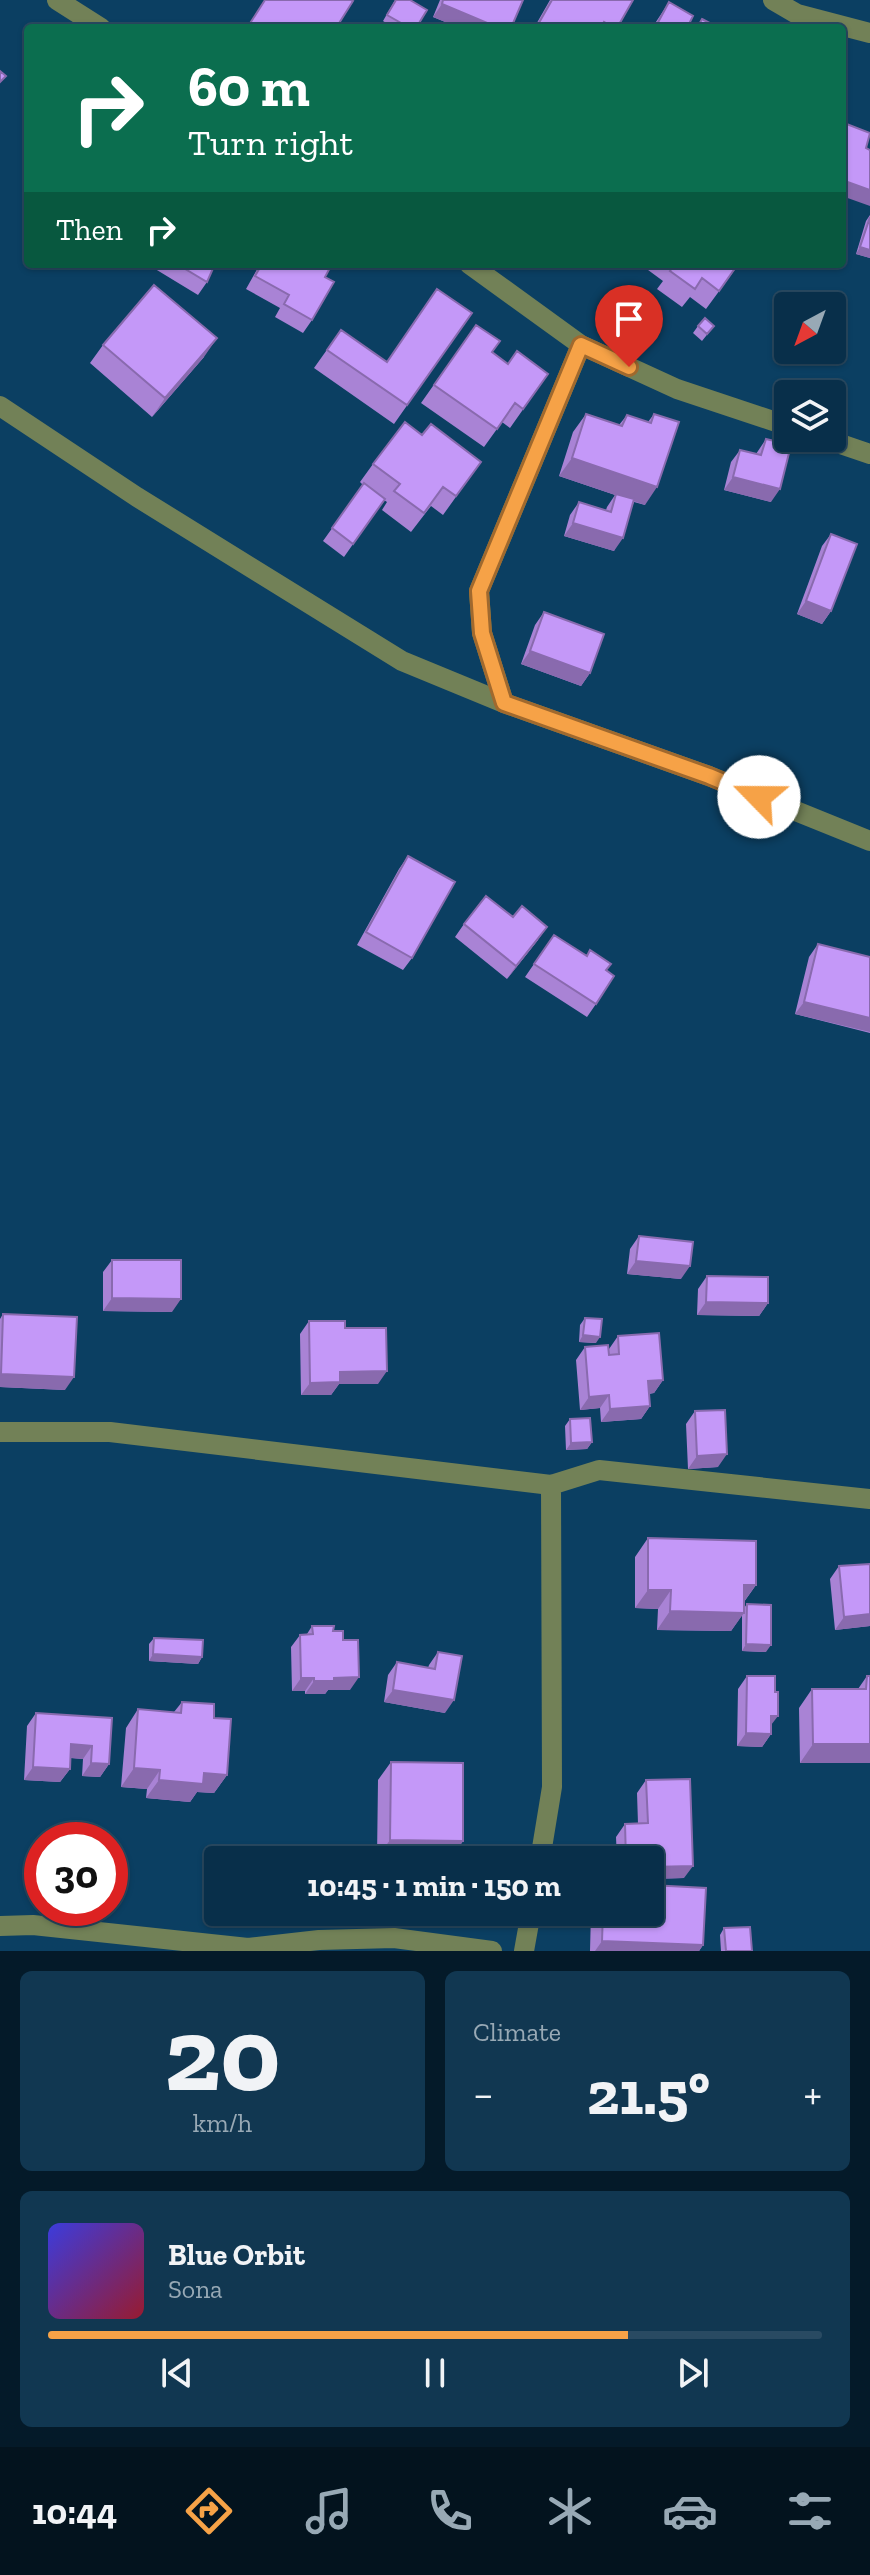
<!DOCTYPE html>
<meta charset="utf-8">
<style>
:root{--surface:#082f4a;--page:#113751;--text:#f1f3f6;--muted:#98a9b5;--line:#294a62;--accent:#f6a247}
body{margin:0;font-family:"Zilla Slab",serif;background:var(--page);color:var(--text);height:100vh;display:flex;flex-direction:column;font-size:30px;white-space:nowrap}
*{box-sizing:border-box;margin:0}
p{font-size:26px;color:var(--muted)}
.icon{flex:none;width:44px;height:44px;fill:none;stroke:currentColor;stroke-width:2;stroke-linecap:round;stroke-linejoin:round}
.map{position:relative;height:1951px;overflow:hidden}
.details{display:flex;flex-direction:column;gap:20px;padding:20px;background:#041a29;flex:1}
.details>*{flex:none}
.hud{position:absolute;left:24px;top:24px;width:822px;height:244px;border-radius:8px;box-shadow:0 2px 6px #0004,0 0 0 2px var(--line);background:#0b6e4f;color:#fff;overflow:hidden}
.needle{width:52px;rotate:221deg}
.buttons{position:absolute;left:774px;top:292px;display:grid;gap:16px}
.buttons a{display:grid;place-items:center;width:72px;height:72px;border-radius:8px;background:var(--surface);box-shadow:0 2px 6px #0004,0 0 0 2px var(--line);font-size:40px}
.speed{position:absolute;left:24px;top:1822px;display:flex;gap:16px;font-size:40px;font-weight:700;text-align:center}
.speed>*{display:grid;place-content:center;width:104px;height:104px;border-radius:50%;background:var(--surface);box-shadow:0 2px 6px #0004,0 0 0 2px var(--line);line-height:1}
.speed .limit{border:12px solid #d22;background:#fff;color:#111}
.pin{position:absolute;display:grid;place-items:center;width:68px;height:68px;color:#fff;margin:-82px -34px;border-radius:50% 50% 50% 0;rotate:-45deg;box-shadow:0 0 8px #0007}
.pin .icon{rotate:45deg}
.me{position:absolute;width:88px;margin:-44px;rotate:293deg;stroke-linejoin:round;filter:drop-shadow(0 0 6px #0008)}
.turn{display:flex;align-items:center;gap:28px;height:168px;padding:0 32px;font-size:36px}
.turn .icon{width:104px;height:104px;stroke-width:2.5}
.turn b{display:block;font-size:56px;line-height:68px}
.then{display:flex;align-items:center;height:76px;padding:0 32px;background:#0003;gap:16px;font-size:30px}
.big{font-size:60px;font-weight:700;line-height:1.1}
.details .widget{flex:1;display:flex;flex-direction:column;justify-content:center;gap:12px;min-width:0;padding:0 28px;border-radius:12px;background:var(--page)}
.details .dial{align-items:center;gap:0}
.dial b{font-size:104px;line-height:1}
.song{display:flex;align-items:center;gap:24px}
.cover{width:96px;height:96px;border-radius:12px;background:linear-gradient(135deg,hsl(240 70% 55%),hsl(350 70% 35%))}
.played{height:8px;border-radius:4px;background:linear-gradient(90deg,var(--accent) 75%,var(--line) 75%)}
.keys{display:flex;justify-content:space-around;direction:ltr}
.heat{display:flex;justify-content:space-between;align-items:center;font-size:44px;direction:ltr}
.details .tiles{flex:1;display:grid;gap:20px;grid-template-columns:1fr 1fr}
.widget:last-child{grid-column:span 2}
.trip{position:absolute;left:204px;top:1846px;width:460px;height:80px;border-radius:8px;background:var(--surface);box-shadow:0 2px 6px #0004,0 0 0 2px var(--line);font-weight:700;line-height:80px;text-align:center}
.menu{display:flex;height:128px;justify-content:space-around;align-items:center;background:#03131e;color:var(--muted)}
.menu .icon{width:56px;height:56px}
.menu .selected{color:var(--accent)}
.menu b{font-size:36px;color:var(--text)}
.map>svg:first-child{display:block}
</style>
<div class="map">
<svg width="870" height="1951" viewBox="0 0 870 1951">
<rect width="100%" height="100%" fill="#0b3f62"/>
<g fill="none" stroke-linecap="round" stroke-linejoin="round">
<path stroke="#728157" stroke-width="20" d="M57 0 101 28
M773 0 797 14 870 33
M469 264 581 345 677 389 788 426
M0 406 137 497 402 661 504 703 709 776 870 841
M823 438 870 454
M504 703 482 633 479 591 581 345
M0 1432H110L551 1485
M540 1860 552 1787 551 1485 599 1470 870 1499
M0 1926 33 1925 248 1948 319 1940 394 1938 492 1951
M524 1951 531 1912"/>
</g>
<path fill="#a983d5" d="M395 0 416 28H394L383 21Z
M440 0H523L511 28H460L433 17Z
M550 0H633L617 28H534Z
M669 2 687 28H652Z
M870 215V258L856 254 866 221Z
M147 264H215L207 282 198 295Z
M260 264H332L325 277 312 320 303 333 275 317 280 308 246 289Z
M646 264H739L706 309 690 297 682 307 657 289 663 281 644 267Z
M635 288 656 302 646 317 626 303Z
M472 313 394 424 314 368 341 330 387 362Z
M476 325 492 352 508 364 548 374 510 428 502 422 484 447 421 403Z
M698 326H714L702 341 693 333Z
M103 345 204 357 152 417 90 363Z
M586 414 619 425 627 415 648 422 654 414 645 505 634 502 614 551 564 536 570 515 579 502 606 510 607 507 615 495 559 476 573 432Z
M422 435 481 462 443 515 431 506 411 532 382 510 387 502 384 500 344 557 323 541 363 485 360 482 373 464Z
M766 439 771 502 724 490 731 462 740 450 756 454Z
M831 534V611L822 624 797 614 822 546Z
M544 612 590 673 581 686 521 664 535 625Z
M408 856 412 958 403 970 357 945 399 869Z
M464 924 538 940 507 979 455 937Z
M554 935 606 970 596 1004 587 1017 525 977Z
M818 944 870 957V1033L795 1014 809 957Z
M639 1236 681 1279 627 1274 630 1249Z
M112 1260 172 1312 103 1311V1272Z
M707 1276 768 1303 759 1316 697 1315 698 1289Z
M3 1314 65 1390 0 1387V1319Z
M585 1318 596 1343 579 1342 580 1325Z
M309 1321 345 1328 378 1384H339L331 1395H301L300 1334Z
M618 1336 663 1380 654 1393 649 1394 650 1406 641 1419 601 1422 600 1408 580 1410 576 1360 585 1347 609 1355V1349Z
M695 1411 718 1467 688 1469 686 1424Z
M570 1419 592 1442 587 1449 566 1450 565 1426Z
M648 1538 756 1585 744 1602V1608L747 1604 766 1652 742 1651V1615L731 1631 657 1630 658 1609 635 1608V1557Z
M870 1564V1626L835 1630 830 1579 839 1566Z
M312 1626 333 1631 343 1640 350 1690H328L325 1694H305V1691H292L291 1647 300 1635 307 1634Z
M154 1638 202 1657 198 1664 149 1661V1644Z
M438 1652 445 1713 384 1702 388 1675 397 1662 428 1668 429 1665Z
M747 1676 771 1726V1734L762 1747 737 1746 738 1689Z
M867 1676 870 1763H800L799 1708 812 1689H858Z
M182 1702 227 1775 214 1793 197 1792 190 1802 146 1798 147 1789 121 1787 126 1728 138 1709 174 1712Z
M36 1713 112 1718 109 1764 100 1777 82 1776 83 1759 70 1758V1769L60 1782 24 1780 27 1726Z
M391 1762 463 1841 450 1860 377 1858 378 1780Z
M646 1780 684 1878 650 1879V1860H617L616 1837 625 1824H638L637 1793Z
M591 1912H650L703 1945 699 1951H590Z
M724 1928 752 1951H721L720 1935Z"/>
<path fill="#896aae" d="M442 4 499 28H460L433 17Z
M842 180 870 190V206L842 196Z
M860 247 870 250V258L856 254Z
M217 338 204 357 152 417 165 398Z
M572 458 657 487 645 505 559 476Z
M733 477 780 489 771 502 724 490Z
M573 523 623 538 614 551 564 536Z
M806 601 831 611 822 624 797 614Z
M530 651 590 673 581 686 521 664Z
M547 927 538 940 507 979 516 966Z
M804 1002 870 1018V1032L795 1014Z
M636 1261 690 1266 681 1279 627 1274Z
M112 1298 181 1299 172 1312 103 1311Z
M706 1302 768 1303 759 1316 697 1315Z
M583 1335 600 1337 596 1343 579 1342Z
M387 1371 378 1384H339L331 1395H301L310 1383 340 1372Z
M1 1374 74 1377 65 1390 0 1387V1375Z
M663 1380 654 1393 639 1394 648 1381Z
M609 1395 600 1408 580 1410 589 1397Z
M650 1406 641 1419 601 1422 610 1409Z
M592 1442 587 1449 566 1450 571 1443Z
M727 1454 718 1467 688 1469 697 1456Z
M744 1585H756L743 1603Z
M648 1590H671L658 1609 635 1608Z
M670 1611 744 1613 731 1631 657 1630Z
M870 1614V1626L835 1630 844 1617Z
M746 1644 771 1645 766 1652 742 1651Z
M153 1654 202 1657 198 1664 149 1661Z
M359 1677 350 1690H328L325 1694H305L314 1681 334 1678Z
M301 1678H314L305 1691H292Z
M393 1690 454 1700 445 1713 384 1702Z
M771 1716H778L768 1729Z
M746 1733 771 1734 762 1747 737 1746Z
M71 1744 92 1746 83 1759 62 1757Z
M813 1744H870V1763H800Z
M91 1763 109 1764 100 1777 82 1776Z
M33 1767 70 1769 60 1782 24 1780Z
M134 1768 160 1770 147 1789 121 1787Z
M204 1773 227 1775 214 1793 197 1792 190 1802 146 1798 159 1780Z
M390 1840 463 1841 450 1860 377 1858Z
M693 1866 684 1878 650 1879V1867Z
M602 1941 703 1945 699 1951H595Z"/>
<path fill="#c498f8" stroke="#896aae" stroke-width="2" d="M265 0H351L353 1 336 28H247Z
M396 0H410L427 10 416 28H410L387 15Z
M443 0H523L511 28H499L442 4Z
M552 0H633L617 28H614L604 22 601 28H536Z
M669 2 693 16 687 28H655Z
M702 19 719 28H697Z
M0 71 6 76 0 82Z
M844 123 870 133 866 148 870 150V190L842 180V129Z
M870 217V250L860 247Z
M177 264H215L207 282Z
M262 264H332L325 277 334 282 312 320 284 304 289 295 255 276Z
M675 264H738L719 291 702 278 695 289 670 271Z
M154 285 217 338 165 398 103 345Z
M635 288 656 302 651 310 631 296Z
M437 289 472 313 407 405 327 350 341 330 387 362Z
M705 318 714 326 707 334 698 326Z
M476 325 500 341 492 352 508 364 517 351 548 374 523 409 515 403 497 429 434 385Z
M586 414 622 426 627 415 651 423 654 414 679 422 657 487 572 458Z
M405 422 422 435 431 424 481 462 456 496 443 487 424 513 394 491 400 484 373 464Z
M766 439 791 445 780 489 733 477 740 450 761 455Z
M364 483 385 499 353 544 332 528Z
M616 494 634 499 623 538 573 523 579 502 611 512Z
M831 534 857 544 831 611 806 601Z
M544 612 604 634 590 673 530 651Z
M408 856 455 882 412 958 366 932Z
M486 896 513 917 522 906 547 927 516 966 464 924Z
M554 935 587 956 590 950 611 964 606 970 614 976 596 1004 534 964Z
M818 944 870 957V1018L804 1002Z
M639 1236 693 1242 690 1266 636 1261Z
M112 1260H181V1299L112 1298Z
M707 1276 768 1277V1303L706 1302Z
M3 1314 77 1317 74 1377 1 1374Z
M585 1318 602 1319 600 1337 583 1335Z
M309 1321H345V1328H386L387 1371 340 1372V1382L310 1383Z
M659 1333 663 1380 648 1381 650 1406 610 1409 609 1395 589 1397 585 1347 608 1345 609 1355 619 1354 618 1336Z
M725 1410 727 1454 697 1456 695 1411Z
M590 1418 592 1442 571 1443 570 1419Z
M648 1538 756 1541V1585H744V1613L670 1611 671 1590H648Z
M870 1564V1614L844 1617 839 1566Z
M747 1604 771 1605V1645L746 1644Z
M312 1626H334L333 1631H343V1640H358L359 1677 334 1678V1681H314V1678H301L300 1635 313 1634Z
M154 1638 203 1640 202 1657 153 1654Z
M438 1652 462 1656 454 1700 393 1690 397 1662 435 1669Z
M747 1676H775V1692H778V1716H771V1734L746 1733Z
M867 1676H870V1744H813L812 1689H866Z
M182 1702 214 1704V1718L231 1719 227 1775 204 1773 203 1784 159 1780 160 1770 134 1768 138 1709 181 1713Z
M36 1713 112 1718 109 1764 91 1763 92 1746 71 1744 70 1769 33 1767Z
M391 1762 463 1763V1841L390 1840Z
M690 1779 693 1866 650 1867V1860H626L625 1824 648 1823 646 1780Z
M650 1885 706 1888 703 1945 602 1941 603 1912H650Z
M750 1927 752 1951H726L724 1928Z"/>
<g fill="none" stroke-linecap="round" stroke-linejoin="round">
<g stroke="#a0692e" stroke-width="20">
<path id="route" d="M629 367 581 345 479 591 482 633 504 703 709 776 759 797"/>
</g>
<use href="#route" stroke="#f6a247" stroke-width="14"/>
</g>
</svg>
<div class="buttons">
<a><svg class="needle" viewBox="-14 -14 28 28"><path d="M0-13l5 13h-10z" fill="#e53935"/><path d="M0 13l5-13h-10z" fill="#98a9b5"/></svg></a>
<a><svg class="icon" aria-label="layers" viewBox="0 0 24 24"><path d="M12 4l9 5-9 5-9-5zM3 14l9 5 9-5"/></svg></a>
</div>
<div class="speed"><div class="limit">30</div></div>
<div class="pin" style="left:629px;top:367px;background:#d93025"><svg class="icon" aria-label="arrive" viewBox="0 0 24 24"><path d="M6 21V4h12l-3 4 3 4H6"/></svg></div>
<svg class="me" style="left:759px;top:797px" viewBox="-20 -20 40 40"><circle r="19" fill="#fff"/><path d="M0-13L10 11 0 6-10 11z" fill="#f6a247"/></svg>
<div class="trip">10:45 · 1 min · 150 m</div>
<div class="hud">
<div class="turn"><svg class="icon" aria-label="right" viewBox="0 0 24 24"><path d="M7 20v-9h11M14 6l5 5-5 5"/></svg><div><b>60 m</b>Turn right</div></div>
<div class="then">Then<svg class="icon" aria-label="right" viewBox="0 0 24 24"><path d="M7 20v-9h11M14 6l5 5-5 5"/></svg></div>
</div>
</div>
<section class="details">
<div class="tiles">
<div class="widget dial"><b>20</b><p>km/h</p></div>
<div class="widget"><p>Climate</p>
<div class="heat"><a>−</a><b class="big">21.5°</b><a>+</a></div>
</div>
<div class="widget">
<div class="song"><i class="cover"></i><div><b>Blue Orbit</b><p>Sona</p></div></div>
<div class="played"></div>
<div class="keys"><svg class="icon" aria-label="previous" viewBox="0 0 24 24"><path d="M18 5L8 12l10 7zM5 5v14"/></svg><svg class="icon" aria-label="pause" viewBox="0 0 24 24"><path d="M8 5v14M16 5v14"/></svg><svg class="icon" aria-label="next" viewBox="0 0 24 24"><path d="M6 5l10 7-10 7zM19 5v14"/></svg></div>
</div>
</div>
</section>
<nav class="menu">
<b>10:44</b>
<svg class="icon selected" aria-label="directions" viewBox="0 0 24 24"><path d="M12 3l9 9-9 9-9-9zM9 14v-3h6M13 9l2 2-2 2"/></svg>
<svg class="icon" aria-label="music" viewBox="0 0 24 24"><path d="M9 18V5l10-2v13"/><circle cx="6" cy="18" r="3"/><circle cx="16" cy="16" r="3"/></svg>
<svg class="icon" aria-label="phone" viewBox="0 0 24 24"><path d="M5 4h4l2 5-3 2q2 4 5 5l2-3 5 2v4C11 20 4 13 5 4z"/></svg>
<svg class="icon" aria-label="climate" viewBox="0 0 24 24"><path d="M12 3v18M4 7l16 10M4 17L20 7"/></svg>
<svg class="icon" aria-label="car" viewBox="0 0 24 24"><path d="M5 17H2v-5l4-1 3-4h7l3 4 3 1v5h-3M9 17h6M6 11h13"/><circle cx="7" cy="17" r="2"/><circle cx="17" cy="17" r="2"/></svg>
<svg class="icon" aria-label="filters" viewBox="0 0 24 24"><path d="M4 7h16M4 17h16"/><circle cx="9" cy="7" r="2"/><circle cx="15" cy="17" r="2"/></svg>
</nav>
